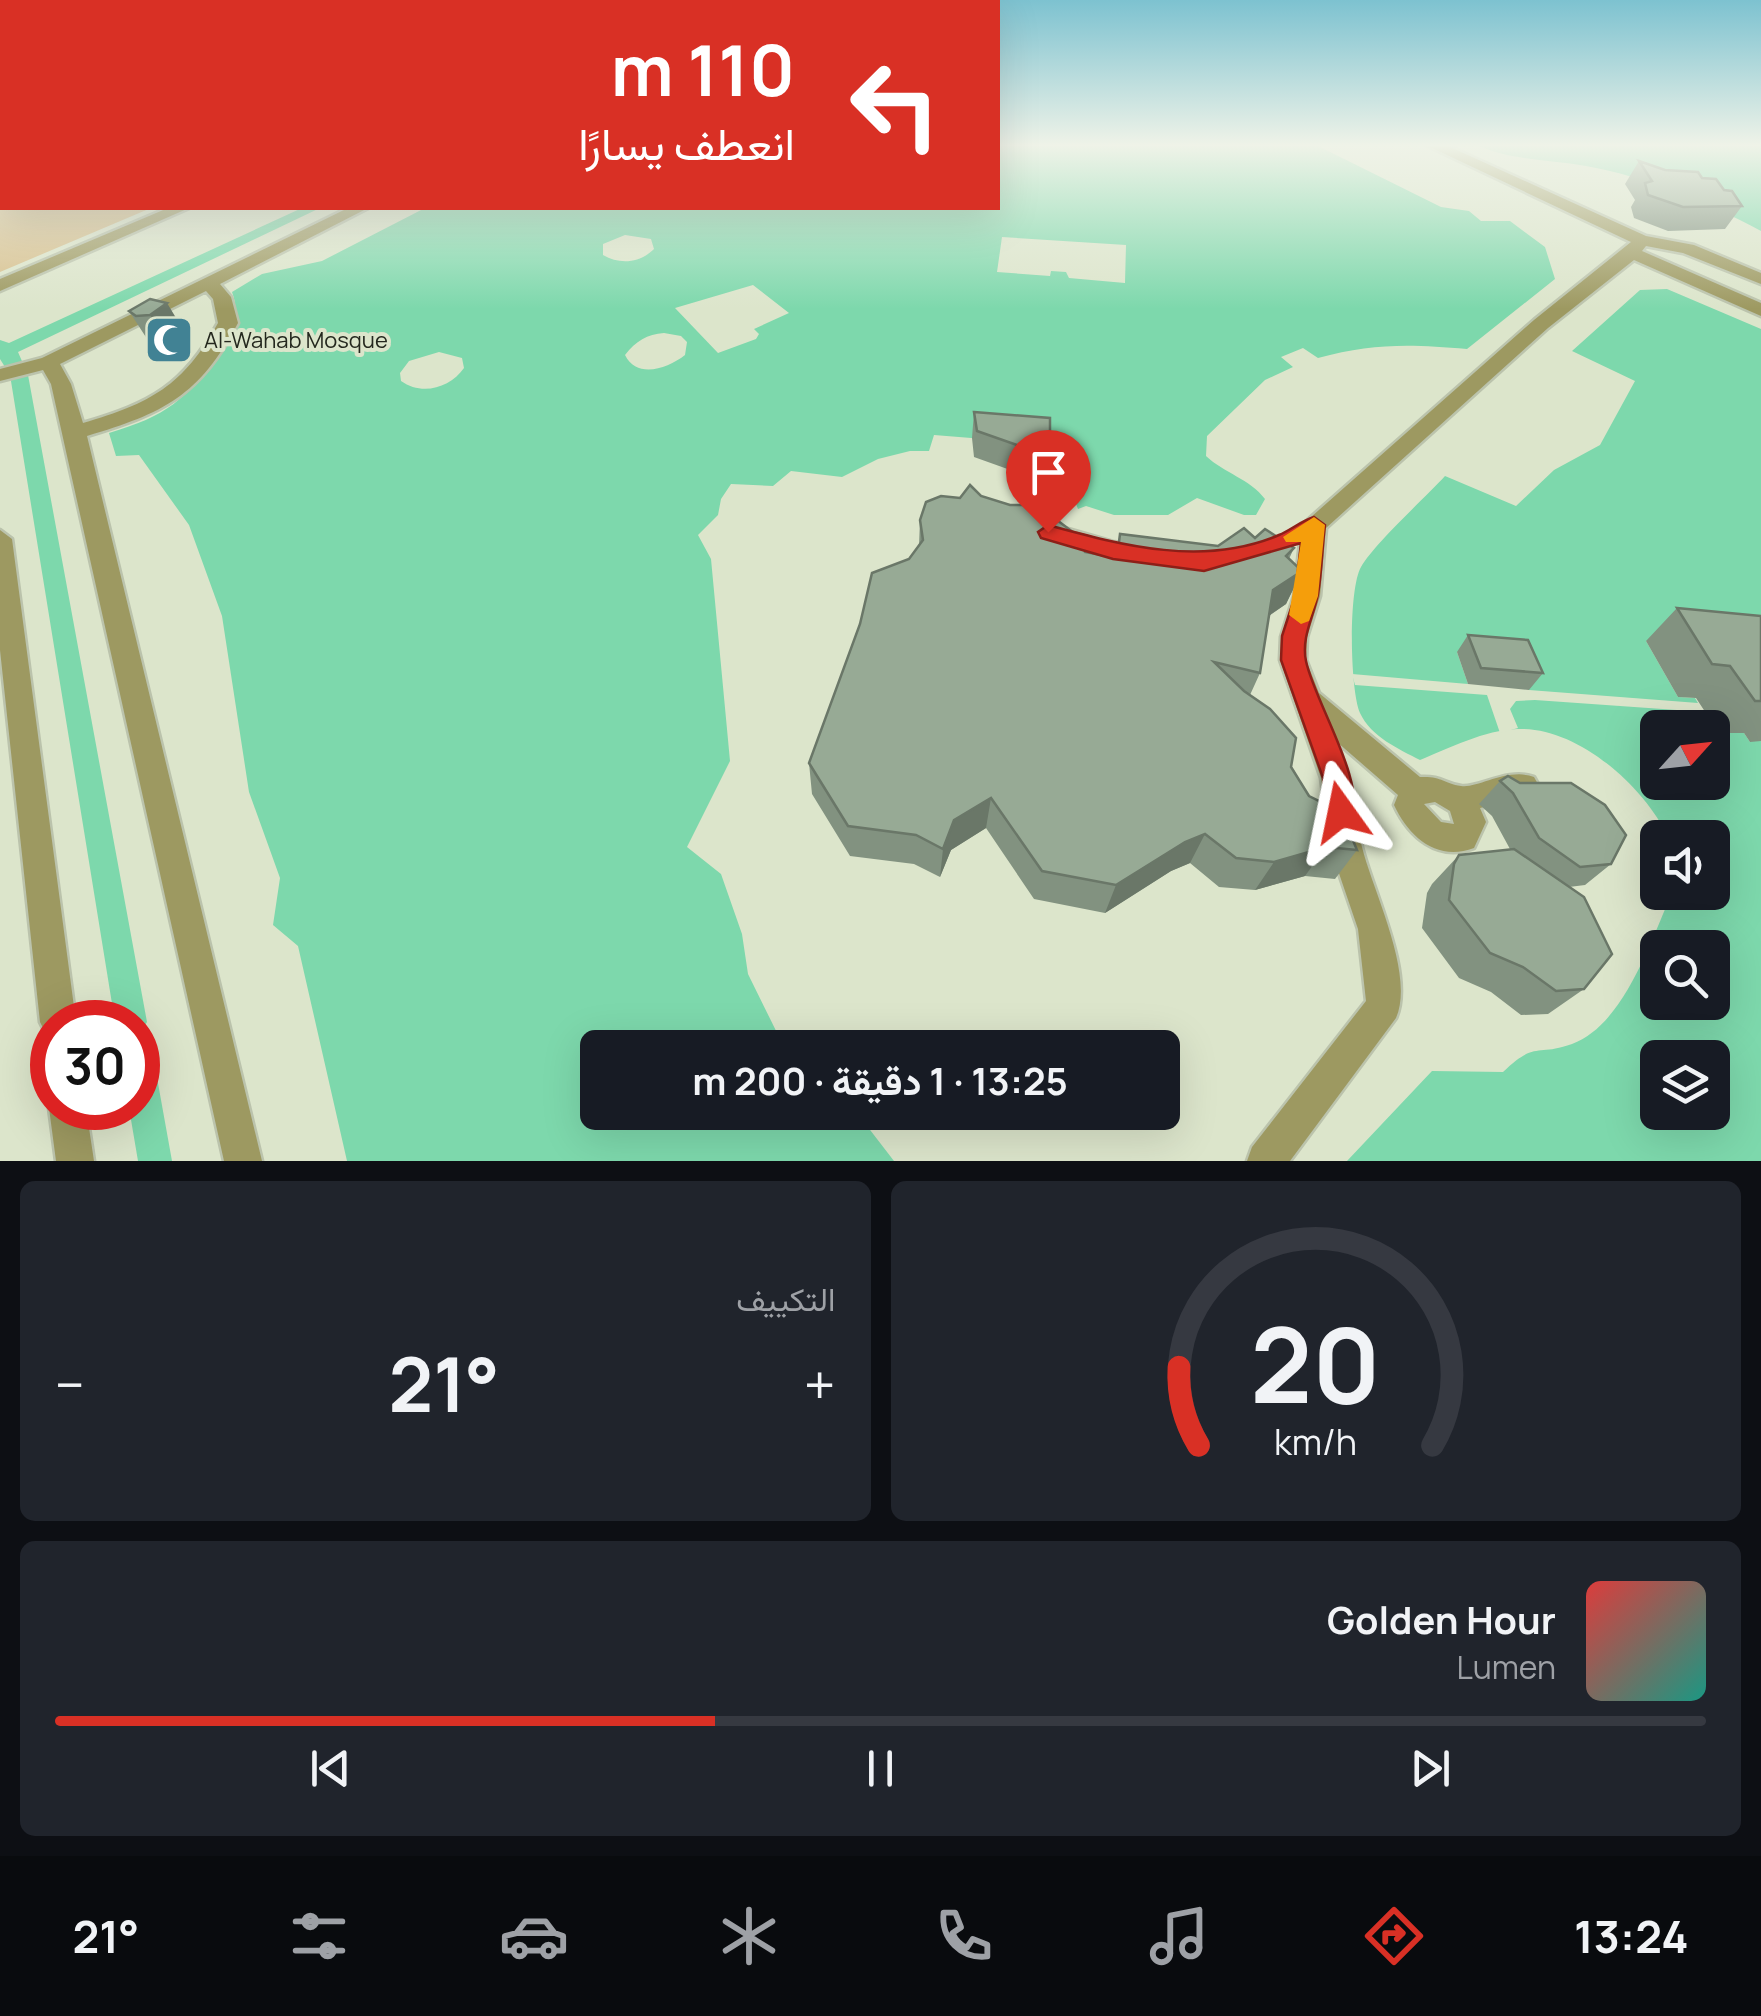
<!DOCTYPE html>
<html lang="ar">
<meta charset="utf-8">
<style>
:root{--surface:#171b24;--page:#20242c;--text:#f1f3f6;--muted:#9ea1a6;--line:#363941;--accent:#d93025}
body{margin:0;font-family:Manrope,Vazirmatn,sans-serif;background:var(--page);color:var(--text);direction:rtl;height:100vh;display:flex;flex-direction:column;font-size:38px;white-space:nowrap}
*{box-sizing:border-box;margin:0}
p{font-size:32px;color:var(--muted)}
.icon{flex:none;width:55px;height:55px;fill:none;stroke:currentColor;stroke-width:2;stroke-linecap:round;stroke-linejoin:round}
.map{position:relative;height:1161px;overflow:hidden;direction:ltr}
.panel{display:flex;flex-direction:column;gap:20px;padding:20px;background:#0d0f14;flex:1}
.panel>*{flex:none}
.top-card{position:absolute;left:0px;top:0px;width:1000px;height:210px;box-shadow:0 10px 40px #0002;direction:rtl;background:#d93025;color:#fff;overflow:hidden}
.needle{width:65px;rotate:63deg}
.tools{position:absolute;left:1640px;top:710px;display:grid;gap:20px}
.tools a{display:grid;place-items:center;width:90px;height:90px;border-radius:15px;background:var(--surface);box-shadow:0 10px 40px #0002;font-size:50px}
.speed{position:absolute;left:30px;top:1000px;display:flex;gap:20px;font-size:50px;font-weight:700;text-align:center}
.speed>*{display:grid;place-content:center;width:130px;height:130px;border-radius:50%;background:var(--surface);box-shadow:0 10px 40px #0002;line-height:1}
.speed .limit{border:15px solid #d22;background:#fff;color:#111}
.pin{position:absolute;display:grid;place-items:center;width:85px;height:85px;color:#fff;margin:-102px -42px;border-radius:50% 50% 50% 0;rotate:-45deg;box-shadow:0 0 10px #0007}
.pin .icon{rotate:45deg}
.me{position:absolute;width:110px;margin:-55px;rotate:348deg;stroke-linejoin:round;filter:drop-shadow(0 0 8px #0008)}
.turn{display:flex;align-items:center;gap:35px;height:210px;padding:0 40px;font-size:45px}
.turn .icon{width:130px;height:130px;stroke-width:2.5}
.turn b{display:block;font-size:70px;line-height:85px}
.big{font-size:75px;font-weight:700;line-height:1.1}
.panel .widget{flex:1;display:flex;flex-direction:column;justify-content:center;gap:15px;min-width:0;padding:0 35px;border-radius:15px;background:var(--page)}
.panel .dial{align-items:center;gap:0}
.dial svg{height:260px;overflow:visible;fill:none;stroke:var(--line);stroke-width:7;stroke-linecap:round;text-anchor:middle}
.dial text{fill:var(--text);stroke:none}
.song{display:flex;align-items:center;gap:30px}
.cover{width:120px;height:120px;border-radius:15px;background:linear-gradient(135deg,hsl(0 70% 55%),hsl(170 70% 35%))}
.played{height:10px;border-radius:5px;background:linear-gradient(90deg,var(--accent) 40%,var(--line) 40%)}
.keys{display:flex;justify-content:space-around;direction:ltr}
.heat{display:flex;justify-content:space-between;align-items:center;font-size:55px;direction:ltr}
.panel .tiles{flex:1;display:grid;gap:20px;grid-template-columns:1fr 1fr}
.widget:last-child{grid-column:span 2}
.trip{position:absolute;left:580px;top:1030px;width:600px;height:100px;border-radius:15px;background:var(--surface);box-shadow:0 10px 40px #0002;font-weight:700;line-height:100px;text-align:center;direction:rtl}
.menu{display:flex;height:160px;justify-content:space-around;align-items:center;background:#090b0e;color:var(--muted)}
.menu .icon{width:70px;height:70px}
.menu .selected{color:var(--accent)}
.menu b{font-size:45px;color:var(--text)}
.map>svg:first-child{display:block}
</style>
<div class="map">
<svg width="1761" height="1161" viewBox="0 0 1761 1161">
<rect width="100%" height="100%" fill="#dce5cb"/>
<path fill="#d7bf8c" d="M0 161 2 208H151L0 272Z"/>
<path fill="#7dd8ac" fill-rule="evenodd" d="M998 146H1318L1441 207 1469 211 1481 221H1510L1545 247 1555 279 1467 349C1411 344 1372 343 1318 358L1303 348 1281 357 1293 367 1265 380 1207 436 1206 456C1224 473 1250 479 1265 499L1256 515H1244L1197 498 1168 515H1114L1086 506 1078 509 1066 478 1045 469V444L934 435 929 451H910L878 459 842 477 791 471 773 486 731 484 721 499 718 515 698 535 711 559 730 761 687 847 721 874 742 934 748 974 784 1047 598 1048V1112L857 1113 894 1161H347L298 946 273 925 280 878 249 792 222 616 189 525 139 455 116 456 109 433C166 416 188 400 218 350 231 329 241 317 232 292L262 274 322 261 425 208H998ZM625 235 651 239 654 249C640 263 620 265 603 255V244ZM1002 237 1126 245 1125 283 1069 278 1066 272 1051 271 1050 276 997 272ZM753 285 789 313 754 329 759 334 756 339 718 353 675 308ZM664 333 681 336 687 342 685 355C667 369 637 379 625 355 636 341 647 334 664 333ZM439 352 462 358 464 368C450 388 422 396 401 381L400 373 409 361Z
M1479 146H1761V231C1707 202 1647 177 1586 166 1549 159 1514 161 1479 146Z
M1667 289 1761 329V1161H1347L1432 1071 1503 1072C1536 1040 1536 1057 1572 1044 1624 1025 1651 940 1672 893L1712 892V838L1668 837C1644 786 1577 726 1517 729 1485 730 1449 748 1420 760 1399 749 1371 737 1360 713 1350 690 1348 590 1361 567 1374 544 1425 498 1445 476L1516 506 1554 470 1600 445 1635 381 1572 351 1640 290ZM1658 728H1712V782H1658ZM1658 948H1712V1002H1658ZM1658 1058H1712V1112H1658Z"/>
<path fill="#dce5cb" d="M1646 641 1735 650 1750 742 1744 733H1719L1705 712 1535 700 1516 701 1510 709 1518 728 1500 733 1487 695 1355 685 1352 674 1468 684 1457 652 1515 657 1529 690 1698 703 1695 698 1678 697Z"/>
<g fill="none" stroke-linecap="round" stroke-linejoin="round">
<path fill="#7dd8ac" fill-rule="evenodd" d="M302 208H320L18 352 28 375 147 1022 138 1035V1022H115L10 375 0 359V340L9 343Z
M138 1045 149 1050 154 1061 172 1161H138L129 1108H138Z"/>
<g stroke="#bbc3ac" stroke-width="5">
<path id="minor" d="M1428 146H1448L1646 236 1694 245 1761 273V284L1683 253 1646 246 1642 251 1761 303V316L1634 260 1548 328 1326 528 1320 596 1307 637 1306 660 1319 693 1420 777C1442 776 1443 783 1461 786 1477 789 1508 767 1534 777L1539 786 1534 795 1480 808 1486 822 1474 848C1437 862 1409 837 1394 805L1398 795 1337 742C1351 778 1352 810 1362 847 1373 892 1415 974 1396 1018L1290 1161H1247L1252 1147 1366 1001 1358 929 1330 847 1321 778 1280 660 1281 637 1294 596 1302 525 1534 320 1631 242ZM1435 802 1450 811 1454 824 1441 822 1424 804Z
M168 208H189L0 291V279Z
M348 208H368L220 284 231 297 238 323C199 396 164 413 87 436L262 1161H224L51 384 43 370 0 381V369L42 358ZM206 291 213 299 218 323C183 386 151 403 83 423L71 384 60 364Z
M1054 525 1113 542 1146 546 1158 555 1146 564 1113 560 1046 540 1042 534 1046 528Z
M0 530 12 539 76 1022H52V1037L46 1034 40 1022 0 650Z
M52 1101V1108H86L94 1161H56L49 1108Z"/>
</g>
<g stroke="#bbc3ac" stroke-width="5">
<path id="highway" d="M0 148H2V158H0Z"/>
</g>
<use href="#minor" fill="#9d9961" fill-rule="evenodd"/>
<use href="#highway" fill="#494515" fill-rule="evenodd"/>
</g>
<path fill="#829280" d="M1639 161 1665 170 1702 178 1724 190 1742 206 1725 229 1668 231 1634 218 1631 207 1635 200 1625 184Z
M150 299 187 336 171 348 158 350 151 345 129 311Z
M974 412 1050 443 1046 469 1035 467 1030 477 974 457 972 438Z
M981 496 1085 552 1114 557 1120 534 1218 546 1255 538 1294 548 1289 559 1302 571 1286 604 1269 616 1260 673 1250 695 1309 796 1357 850 1335 879 1305 876 1255 890 1219 887 1190 863 1171 871 1105 913 1034 899 986 828 951 850 940 877 914 864 850 856 812 794 809 763 919 546 920 520 960 498Z
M1677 608 1761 616V741L1750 742 1744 733H1719L1696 698 1678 697 1646 641Z
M1468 635 1543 673 1529 690 1468 684 1457 652Z
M1500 781 1611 864 1585 885 1569 887 1584 989 1548 1014 1521 1015 1491 992 1459 978 1422 928 1427 893 1432 884 1459 855 1510 849 1492 816 1479 804Z"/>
<path fill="#6a7768" d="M167 303 187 336 171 348 150 315Z
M1039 442 1035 467 1030 477 1034 451Z
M1302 571 1286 604 1258 623 1273 590Z
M991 798 986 828 951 850 940 877 943 849 954 820Z
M1205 834 1190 863 1171 871 1105 913 1116 885 1185 842Z
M1326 847 1305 876 1255 890 1274 862Z"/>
<path fill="#97aa95" stroke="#6a7768" stroke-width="2.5" d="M1639 161 1665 170 1698 172 1702 178 1716 179 1724 190 1732 191 1742 206 1683 207 1648 195 1645 183 1652 181Z
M150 299 167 303 150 315 136 316 129 311Z
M974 412 1050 418V443L1039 442 1034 451 977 431Z
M970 485 981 496 1010 505H1037L1082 539 1085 552 1117 558 1120 534 1218 546 1244 528 1255 538 1265 529 1294 548 1286 556 1302 571 1273 590 1260 673 1214 662 1244 691 1270 709 1296 738 1291 767 1309 796 1341 812 1357 850 1326 847 1274 862 1236 858 1205 834 1185 842 1116 885 1042 871 991 798 954 820 943 849 916 835 848 826 809 763 860 624 872 573 909 559 923 540 920 520 926 502 941 496 960 498Z
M1677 608 1761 616V701H1755L1730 666 1712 664Z
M1468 635 1528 640 1543 673 1481 668Z
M1508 776 1520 783H1571L1605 805 1626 835 1611 864 1580 867 1539 838 1513 793 1500 781Z
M1514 849 1584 897 1612 954 1584 989 1556 991 1523 967 1490 953 1449 900 1454 864 1459 855Z"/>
<linearGradient id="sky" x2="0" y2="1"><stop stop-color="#7dc2d0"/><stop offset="0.47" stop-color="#eff3e8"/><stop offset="1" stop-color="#eff3e8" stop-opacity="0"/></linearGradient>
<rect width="1761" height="309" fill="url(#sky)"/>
<path fill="#d93025" stroke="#8d1f18" stroke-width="2.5" d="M1314 517 1325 525C1322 548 1322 571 1318 594 1314 616 1301 637 1306 661 1314 701 1368 784 1351 821L1341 825 1331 821 1323 778 1281 660 1282 636 1295 596 1301 543 1204 571 1113 559 1041 538 1038 532 1048 525C1124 546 1204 567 1279 535 1291 530 1301 521 1314 517Z"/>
<path fill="#f59e0b" d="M1314 517 1325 525 1318 596 1309 621 1301 624 1289 615 1301 542H1286L1283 537Z"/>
<defs>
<g id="mosque-square" transform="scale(2.5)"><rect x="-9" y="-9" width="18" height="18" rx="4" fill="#418294" stroke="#dce5cb"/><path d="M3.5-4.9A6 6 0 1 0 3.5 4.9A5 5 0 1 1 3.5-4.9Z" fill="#fff"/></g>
</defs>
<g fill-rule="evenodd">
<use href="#mosque-square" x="169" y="340"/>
</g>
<g text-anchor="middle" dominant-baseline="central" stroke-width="8" stroke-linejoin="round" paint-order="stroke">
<g font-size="22" fill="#24281e" stroke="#dce5cb" text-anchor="start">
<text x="204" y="340">Al-Wahab Mosque</text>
</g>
</g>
</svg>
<div class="tools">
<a><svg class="needle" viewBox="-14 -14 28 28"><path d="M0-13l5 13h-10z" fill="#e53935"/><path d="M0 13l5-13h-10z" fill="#9ea1a6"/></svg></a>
<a><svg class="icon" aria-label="sound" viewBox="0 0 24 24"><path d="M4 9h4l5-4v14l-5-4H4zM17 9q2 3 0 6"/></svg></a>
<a><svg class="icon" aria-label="search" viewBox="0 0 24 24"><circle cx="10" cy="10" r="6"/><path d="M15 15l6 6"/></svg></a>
<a><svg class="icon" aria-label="layers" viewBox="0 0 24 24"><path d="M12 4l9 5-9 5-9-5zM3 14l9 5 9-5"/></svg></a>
</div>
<div class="speed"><div class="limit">30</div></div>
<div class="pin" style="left:1048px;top:532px;background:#d93025"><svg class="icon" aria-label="arrive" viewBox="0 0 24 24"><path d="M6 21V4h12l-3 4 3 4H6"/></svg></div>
<svg class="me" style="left:1341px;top:812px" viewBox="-20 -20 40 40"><path d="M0-17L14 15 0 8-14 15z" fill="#d93025" stroke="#fff" stroke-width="4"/></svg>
<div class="trip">13:25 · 1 دقيقة · 200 m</div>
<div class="top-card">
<div class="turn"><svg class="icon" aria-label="left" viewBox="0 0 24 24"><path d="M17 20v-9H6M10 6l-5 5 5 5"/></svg><div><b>110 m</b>انعطف يسارًا</div></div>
</div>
</div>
<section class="panel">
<div class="tiles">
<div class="widget dial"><svg viewBox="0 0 100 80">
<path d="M14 69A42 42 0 1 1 86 69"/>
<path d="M14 69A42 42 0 0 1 8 45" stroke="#d93025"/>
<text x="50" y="56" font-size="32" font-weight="700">20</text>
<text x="50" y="72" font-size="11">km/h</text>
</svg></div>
<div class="widget"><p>التكييف</p>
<div class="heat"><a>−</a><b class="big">21°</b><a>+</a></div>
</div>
<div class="widget">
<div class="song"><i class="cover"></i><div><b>Golden Hour</b><p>Lumen</p></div></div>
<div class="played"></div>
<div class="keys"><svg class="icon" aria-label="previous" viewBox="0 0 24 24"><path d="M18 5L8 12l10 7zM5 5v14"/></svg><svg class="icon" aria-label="pause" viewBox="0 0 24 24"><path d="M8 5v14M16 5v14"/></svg><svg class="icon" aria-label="next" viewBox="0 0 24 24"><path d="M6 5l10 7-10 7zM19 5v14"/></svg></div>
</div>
</div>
</section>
<nav class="menu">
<b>13:24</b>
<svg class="icon selected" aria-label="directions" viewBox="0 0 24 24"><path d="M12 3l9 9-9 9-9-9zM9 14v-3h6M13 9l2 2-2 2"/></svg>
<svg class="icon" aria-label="music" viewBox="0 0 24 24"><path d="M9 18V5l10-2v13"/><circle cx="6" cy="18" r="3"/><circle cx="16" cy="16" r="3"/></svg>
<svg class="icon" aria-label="phone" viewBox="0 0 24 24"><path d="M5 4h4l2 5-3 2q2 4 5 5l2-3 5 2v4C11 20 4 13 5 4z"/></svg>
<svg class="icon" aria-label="climate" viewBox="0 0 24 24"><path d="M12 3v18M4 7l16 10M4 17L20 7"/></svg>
<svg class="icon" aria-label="car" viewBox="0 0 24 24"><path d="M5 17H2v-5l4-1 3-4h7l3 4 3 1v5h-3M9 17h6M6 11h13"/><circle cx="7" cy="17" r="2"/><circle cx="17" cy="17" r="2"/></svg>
<svg class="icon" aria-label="filters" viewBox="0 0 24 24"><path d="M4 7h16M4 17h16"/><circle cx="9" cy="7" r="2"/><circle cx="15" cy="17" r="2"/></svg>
<b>21°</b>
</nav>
